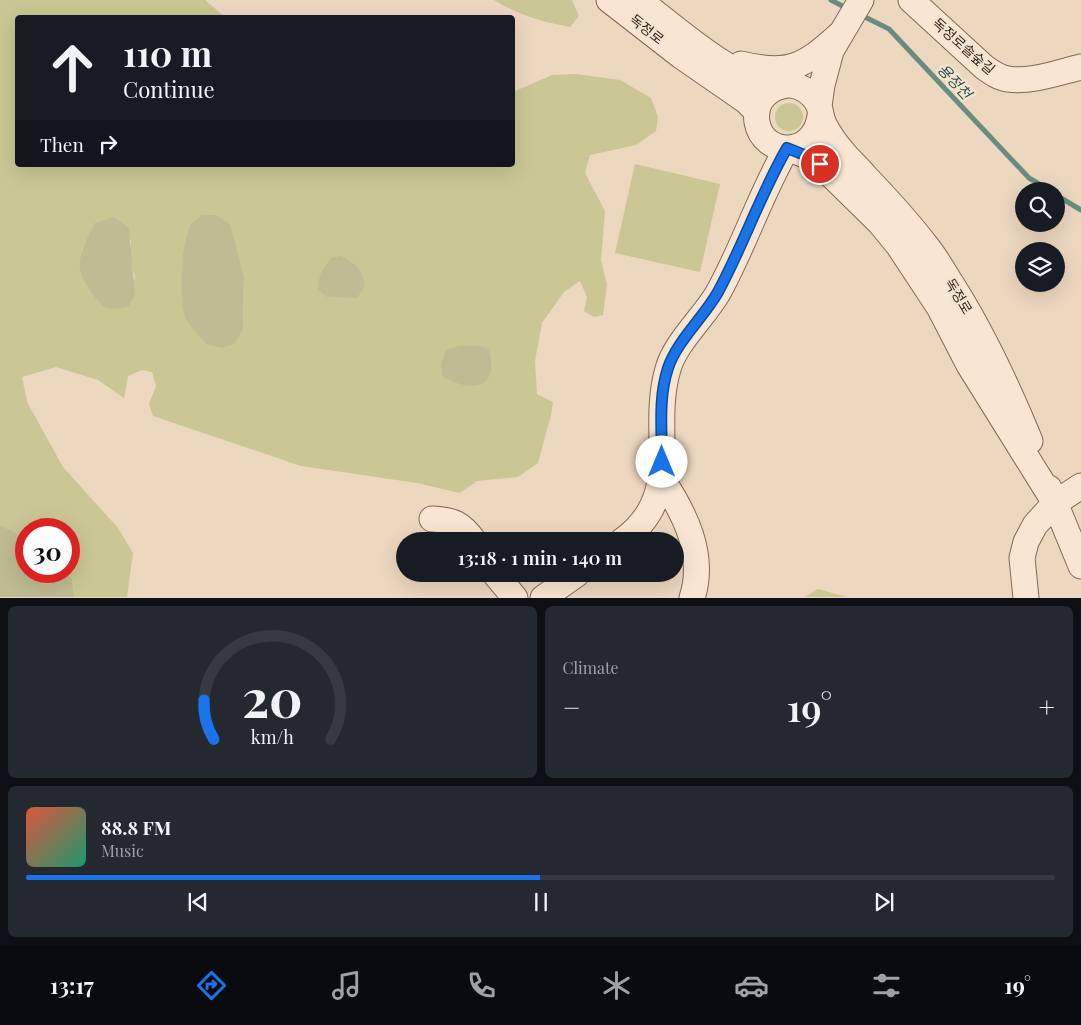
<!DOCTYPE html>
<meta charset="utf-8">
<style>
:root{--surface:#171b24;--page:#242831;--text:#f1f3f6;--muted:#9ea1a6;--line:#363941;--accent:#1a73e8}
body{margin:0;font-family:"Playfair Display","Noto Sans KR",serif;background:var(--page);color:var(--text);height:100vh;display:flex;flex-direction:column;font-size:19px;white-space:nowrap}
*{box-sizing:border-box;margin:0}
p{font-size:16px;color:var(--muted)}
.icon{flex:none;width:28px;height:28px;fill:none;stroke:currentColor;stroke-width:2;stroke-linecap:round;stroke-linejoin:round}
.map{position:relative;height:598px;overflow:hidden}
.sheet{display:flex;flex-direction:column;gap:8px;padding:8px;background:#0d0f14;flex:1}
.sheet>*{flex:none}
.top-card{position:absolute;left:15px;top:15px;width:500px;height:152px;border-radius:5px;box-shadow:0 5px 20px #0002;background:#171b24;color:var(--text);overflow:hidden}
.tools{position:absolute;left:1015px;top:182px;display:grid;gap:10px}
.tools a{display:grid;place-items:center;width:50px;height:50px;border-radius:50%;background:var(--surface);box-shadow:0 5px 20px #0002;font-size:25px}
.speed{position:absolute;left:15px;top:518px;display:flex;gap:10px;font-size:25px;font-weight:700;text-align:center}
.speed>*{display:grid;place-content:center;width:65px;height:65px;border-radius:50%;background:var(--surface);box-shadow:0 5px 20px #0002;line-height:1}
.speed .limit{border:8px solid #d22;background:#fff;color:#111}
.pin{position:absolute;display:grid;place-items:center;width:42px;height:42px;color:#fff;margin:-21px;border:2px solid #fff;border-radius:50%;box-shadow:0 1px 5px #0007}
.me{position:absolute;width:55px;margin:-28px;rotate:0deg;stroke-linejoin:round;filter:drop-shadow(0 0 4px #0008)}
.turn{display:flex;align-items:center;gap:18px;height:105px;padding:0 25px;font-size:22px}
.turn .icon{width:65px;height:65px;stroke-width:2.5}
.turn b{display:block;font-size:35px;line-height:42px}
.then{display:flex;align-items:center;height:48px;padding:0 25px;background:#0003;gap:10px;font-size:19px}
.big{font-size:38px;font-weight:600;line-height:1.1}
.sheet .card{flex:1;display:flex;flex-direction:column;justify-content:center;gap:8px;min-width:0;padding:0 18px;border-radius:8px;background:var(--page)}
.sheet .dial{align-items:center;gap:0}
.dial svg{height:130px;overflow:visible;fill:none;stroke:var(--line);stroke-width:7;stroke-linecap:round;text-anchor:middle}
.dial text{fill:var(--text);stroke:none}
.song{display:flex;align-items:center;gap:15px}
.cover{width:60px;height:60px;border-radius:8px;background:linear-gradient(135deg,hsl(10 70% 55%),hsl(160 70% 35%))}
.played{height:5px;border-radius:2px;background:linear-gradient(90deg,var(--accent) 50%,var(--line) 50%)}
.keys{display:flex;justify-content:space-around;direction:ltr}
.heat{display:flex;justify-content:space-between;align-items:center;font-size:28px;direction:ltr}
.sheet .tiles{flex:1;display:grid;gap:8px;grid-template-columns:1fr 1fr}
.card:last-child{grid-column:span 2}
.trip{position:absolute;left:396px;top:532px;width:288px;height:50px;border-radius:25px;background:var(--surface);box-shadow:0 5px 20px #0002;font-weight:600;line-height:50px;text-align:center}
.dock{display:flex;height:80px;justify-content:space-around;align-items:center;background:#090b0e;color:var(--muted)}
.dock .icon{width:35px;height:35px}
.dock .selected{color:var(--accent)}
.dock b{font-size:22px;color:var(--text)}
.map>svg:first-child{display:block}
</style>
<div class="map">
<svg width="1081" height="598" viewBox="0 0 1081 598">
<rect width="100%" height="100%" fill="#ecd7bf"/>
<path fill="#cac794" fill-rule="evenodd" d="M0 0H205L225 17 18 18V165H512L513 92 552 75 576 74 620 80 651 98 658 117 656 131 636 145 590 155 585 173 605 211 601 260 607 285 603 315 594 317 584 311 587 297 580 281 564 292 542 323 535 361 537 394 553 402 551 415 538 463 518 477 477 481 460 493 417 483 301 466 153 416 149 404 156 386 152 372 142 370 128 376 124 398 98 380 56 367 22 377 27 402 63 467 118 528 133 553 127 597H74L72 579 65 571H69V529H26V538L0 525ZM96 223 131 240 130 254 135 279 94 294 80 272 82 250ZM234 244 244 277 243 330Z
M494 0H572L579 16 570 27C542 22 518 15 494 0Z
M775 117a14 14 0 1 1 28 0a14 14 0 1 1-28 0Z
M635 164 720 184 700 272 615 253Z
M818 589 846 597H805Z"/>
<path fill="#bfbc93" d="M202 215H216L230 224 244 277 243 330 234 344 222 348 206 344C199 336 187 324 184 313 179 295 181 241 191 225 193 221 199 218 202 215Z
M114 217 129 228 135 296 128 307C121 308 111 310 104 307 98 303 81 278 80 271 78 254 88 237 95 223Z
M340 256C356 263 362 269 365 286L357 298 327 297 318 290C318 276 323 268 331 258Z
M460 346H481L489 350C500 390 470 393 442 376L441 364 446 350Z
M0 525 26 538V571H65L72 579 74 597H0Z"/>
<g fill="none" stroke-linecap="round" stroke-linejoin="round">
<path stroke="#6a8c7e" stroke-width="5" d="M831 0 848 9
M861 15 889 29 1029 178 1051 191
M1056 195 1081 210"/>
<g stroke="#856858" stroke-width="27">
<path id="minor" d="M609 0 681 56 746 101 757 112
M639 0C681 32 724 72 775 88
M911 0 984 67C991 72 999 78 1008 79 1029 83 1060 72 1081 67
M741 64C789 76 805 66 840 34
M819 106 822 85 831 51 861 0
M820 116C814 158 763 157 757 122 756 115 757 106 761 100 766 93 773 88 782 86 797 82 813 92 819 106 821 112 821 118 824 124 829 134 836 144 843 152 850 161 859 168 866 177 888 200 909 223 928 248 936 258 942 269 949 280 982 331 1007 385 1030 441
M662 479C685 514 706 555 692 598
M1049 488 1081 566
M432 519C453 520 461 523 474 541
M622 541C686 495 649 433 668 369 675 343 704 317 718 293 744 246 760 195 787 148L807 156 820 164 879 222 898 245 939 307 969 365 1055 503
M495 574 515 598
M543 598 577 574
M1026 598 1022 558 1026 542 1035 525 1055 503 1081 486"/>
</g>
<use href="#minor" stroke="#f8e6d2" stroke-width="25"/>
</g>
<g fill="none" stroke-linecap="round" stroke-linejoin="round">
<g stroke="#114b97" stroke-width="12">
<path id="route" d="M662 462C662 431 658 398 668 368 677 341 704 317 718 292 743 246 760 195 787 148L807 156 820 164"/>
</g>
<use href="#route" stroke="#1a73e8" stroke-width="9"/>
</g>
<g text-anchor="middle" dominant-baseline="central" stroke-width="5" stroke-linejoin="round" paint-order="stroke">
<g font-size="14" fill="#34241c" stroke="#f4e3ce">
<text transform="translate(647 29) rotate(38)">독정로</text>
<text transform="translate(964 46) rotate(41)">독정로솔숲길</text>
<text transform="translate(959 296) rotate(59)">독정로</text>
</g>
<g font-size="15" font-style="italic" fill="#2c544b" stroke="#f4e3ce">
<text transform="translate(955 81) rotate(47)">용정천</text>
</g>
</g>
</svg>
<div class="tools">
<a><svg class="icon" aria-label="search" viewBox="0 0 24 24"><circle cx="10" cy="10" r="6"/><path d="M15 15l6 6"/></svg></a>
<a><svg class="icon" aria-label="layers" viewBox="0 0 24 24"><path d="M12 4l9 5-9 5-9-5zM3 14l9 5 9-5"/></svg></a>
</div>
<div class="speed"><div class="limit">30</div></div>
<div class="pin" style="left:820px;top:164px;background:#d93025"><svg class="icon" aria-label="arrive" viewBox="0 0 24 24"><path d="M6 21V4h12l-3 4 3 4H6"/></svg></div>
<svg class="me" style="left:662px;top:462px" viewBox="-20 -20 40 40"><circle r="19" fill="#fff"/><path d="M0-13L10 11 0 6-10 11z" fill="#1a73e8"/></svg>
<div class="trip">13:18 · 1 min · 140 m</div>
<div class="top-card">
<div class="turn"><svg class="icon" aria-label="ahead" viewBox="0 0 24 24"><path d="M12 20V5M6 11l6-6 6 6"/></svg><div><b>110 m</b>Continue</div></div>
<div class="then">Then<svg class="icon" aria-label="right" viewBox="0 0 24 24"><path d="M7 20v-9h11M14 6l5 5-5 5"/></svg></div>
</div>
</div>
<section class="sheet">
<div class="tiles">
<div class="card dial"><svg viewBox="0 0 100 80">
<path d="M14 69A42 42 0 1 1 86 69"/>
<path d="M14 69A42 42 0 0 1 8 45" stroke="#1a73e8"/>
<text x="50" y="56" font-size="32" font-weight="700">20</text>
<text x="50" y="72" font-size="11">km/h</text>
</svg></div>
<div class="card"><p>Climate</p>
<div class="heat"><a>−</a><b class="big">19°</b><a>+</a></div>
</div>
<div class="card">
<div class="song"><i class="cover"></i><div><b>88.8 FM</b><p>Music</p></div></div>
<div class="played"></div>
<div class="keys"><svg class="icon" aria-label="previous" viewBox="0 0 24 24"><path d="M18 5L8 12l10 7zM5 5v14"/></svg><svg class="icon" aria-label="pause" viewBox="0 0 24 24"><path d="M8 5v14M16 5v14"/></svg><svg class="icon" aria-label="next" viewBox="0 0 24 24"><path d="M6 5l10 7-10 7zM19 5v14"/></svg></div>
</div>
</div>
</section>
<nav class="dock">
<b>13:17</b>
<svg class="icon selected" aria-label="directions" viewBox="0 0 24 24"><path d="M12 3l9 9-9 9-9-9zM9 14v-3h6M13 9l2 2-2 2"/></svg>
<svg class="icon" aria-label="music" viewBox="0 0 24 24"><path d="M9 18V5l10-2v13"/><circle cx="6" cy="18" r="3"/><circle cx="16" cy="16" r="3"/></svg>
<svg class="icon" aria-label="phone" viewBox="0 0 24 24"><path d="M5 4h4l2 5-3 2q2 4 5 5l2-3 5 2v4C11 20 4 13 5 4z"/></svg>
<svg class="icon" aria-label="climate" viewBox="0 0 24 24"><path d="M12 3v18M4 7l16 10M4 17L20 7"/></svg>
<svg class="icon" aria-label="car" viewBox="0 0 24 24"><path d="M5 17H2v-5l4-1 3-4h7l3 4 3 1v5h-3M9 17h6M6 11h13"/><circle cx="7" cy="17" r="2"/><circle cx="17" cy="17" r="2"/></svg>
<svg class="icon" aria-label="filters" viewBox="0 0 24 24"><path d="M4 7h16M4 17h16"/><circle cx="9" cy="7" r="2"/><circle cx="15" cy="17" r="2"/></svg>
<b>19°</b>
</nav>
